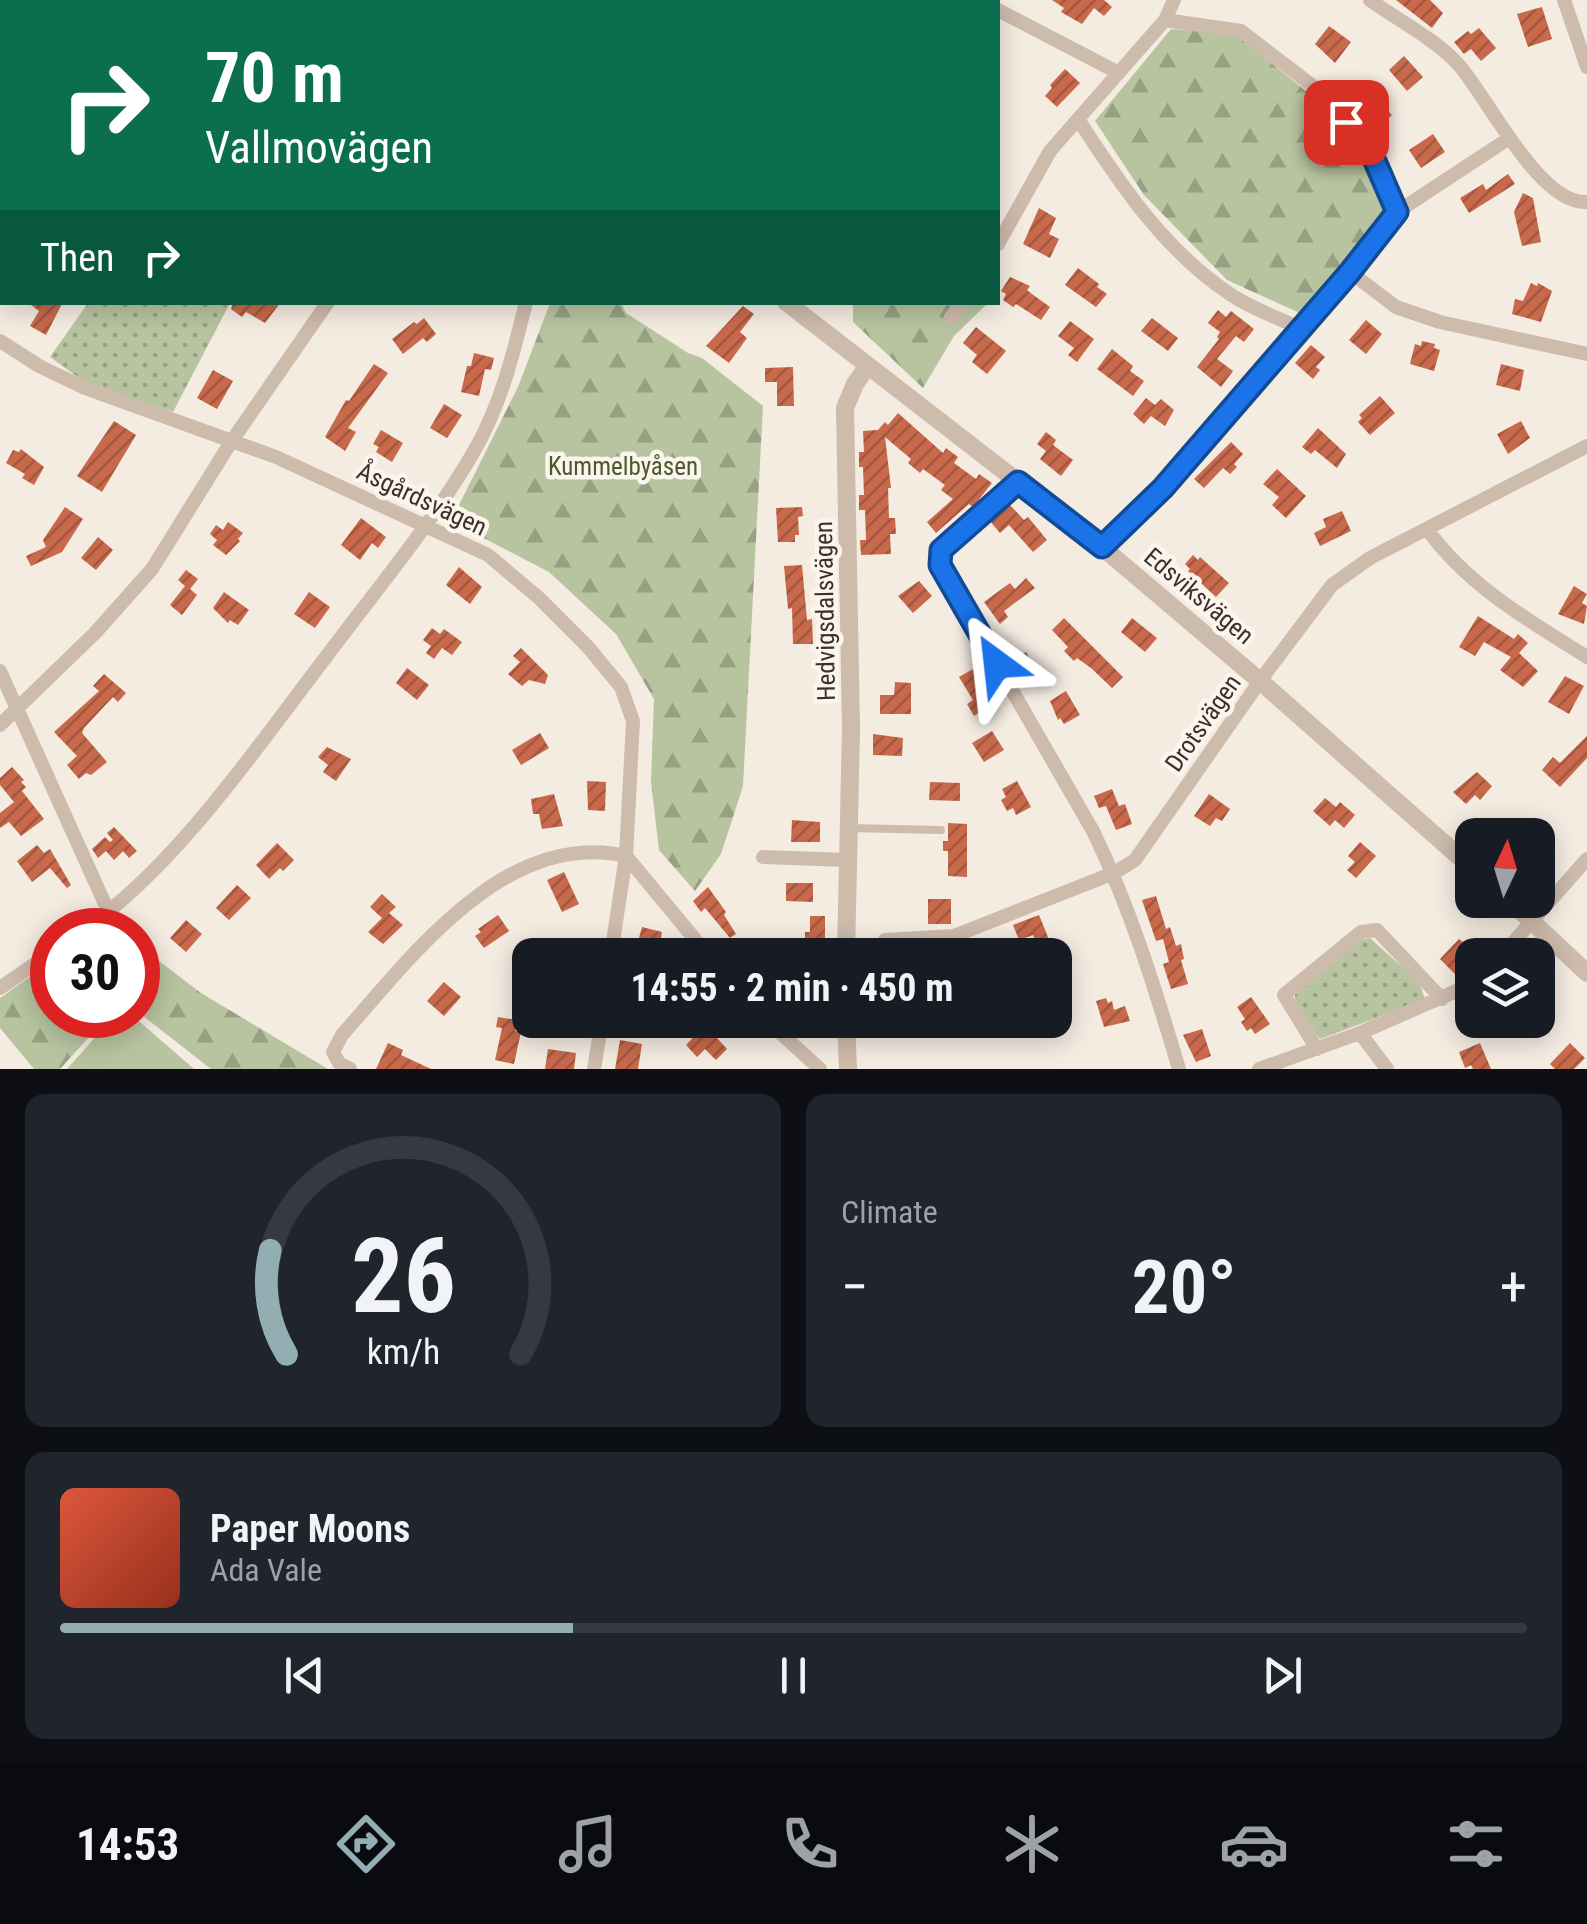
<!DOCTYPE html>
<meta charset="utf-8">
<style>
:root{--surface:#171b24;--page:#20242c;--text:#f1f3f6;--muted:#9ea1a6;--line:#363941;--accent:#92aeb2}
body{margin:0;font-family:"Roboto Condensed",sans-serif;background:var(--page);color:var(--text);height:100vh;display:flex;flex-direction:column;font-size:38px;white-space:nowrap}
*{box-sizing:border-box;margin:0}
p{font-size:32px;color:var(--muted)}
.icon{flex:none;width:55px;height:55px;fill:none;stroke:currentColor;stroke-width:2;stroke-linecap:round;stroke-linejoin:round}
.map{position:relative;height:1069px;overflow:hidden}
.panel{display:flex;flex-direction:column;gap:25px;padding:25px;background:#0d0f14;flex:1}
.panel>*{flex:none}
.hud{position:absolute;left:0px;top:0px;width:1000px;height:305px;box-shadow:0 5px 25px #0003;background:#0b6e4f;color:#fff;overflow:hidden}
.needle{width:65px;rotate:4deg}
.fabs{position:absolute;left:1455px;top:818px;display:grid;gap:20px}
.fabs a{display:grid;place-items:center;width:100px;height:100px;border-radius:20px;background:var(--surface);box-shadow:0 5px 25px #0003;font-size:50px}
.speed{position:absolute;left:30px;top:908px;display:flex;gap:20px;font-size:50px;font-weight:700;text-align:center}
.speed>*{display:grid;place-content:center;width:130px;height:130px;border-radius:50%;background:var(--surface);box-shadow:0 5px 25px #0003;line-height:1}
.speed .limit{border:15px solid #d22;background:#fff;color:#111}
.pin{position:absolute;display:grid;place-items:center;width:85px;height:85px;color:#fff;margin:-42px;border-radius:20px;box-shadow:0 5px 15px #0006}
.me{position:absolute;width:110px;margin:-55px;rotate:330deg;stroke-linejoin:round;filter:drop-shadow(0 0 8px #0008)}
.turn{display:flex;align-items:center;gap:35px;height:210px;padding:0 40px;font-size:45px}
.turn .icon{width:130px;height:130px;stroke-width:2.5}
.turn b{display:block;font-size:70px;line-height:85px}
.then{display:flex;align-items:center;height:95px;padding:0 40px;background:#0003;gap:20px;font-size:38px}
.big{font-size:75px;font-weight:700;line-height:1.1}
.panel .widget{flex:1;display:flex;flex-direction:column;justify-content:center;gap:15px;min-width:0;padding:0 35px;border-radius:20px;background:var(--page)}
.panel .dial{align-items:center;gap:0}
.dial svg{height:260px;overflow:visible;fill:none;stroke:var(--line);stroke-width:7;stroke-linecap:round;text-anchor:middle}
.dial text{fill:var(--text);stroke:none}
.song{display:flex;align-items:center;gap:30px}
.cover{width:120px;height:120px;border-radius:15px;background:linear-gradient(135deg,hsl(10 70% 55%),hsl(10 70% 35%))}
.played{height:10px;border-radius:5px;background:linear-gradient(90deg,var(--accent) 35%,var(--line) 35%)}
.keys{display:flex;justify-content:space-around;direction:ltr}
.heat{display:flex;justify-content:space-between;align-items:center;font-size:55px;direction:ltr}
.panel .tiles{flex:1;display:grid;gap:25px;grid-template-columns:1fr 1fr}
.widget:last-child{grid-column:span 2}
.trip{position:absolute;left:512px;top:938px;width:560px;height:100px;border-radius:20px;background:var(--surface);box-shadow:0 5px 25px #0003;font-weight:700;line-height:100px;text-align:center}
.dock{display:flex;height:160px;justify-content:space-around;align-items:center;background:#090b0e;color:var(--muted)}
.dock .icon{width:70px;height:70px}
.dock .on{color:var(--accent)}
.dock b{font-size:45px;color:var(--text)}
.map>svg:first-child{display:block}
</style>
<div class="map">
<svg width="1587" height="1069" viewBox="0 0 1587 1069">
<defs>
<pattern id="forest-firs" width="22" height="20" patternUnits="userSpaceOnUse" patternTransform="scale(2.5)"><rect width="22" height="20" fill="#b8c4a0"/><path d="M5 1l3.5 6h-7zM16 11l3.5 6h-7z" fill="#97a083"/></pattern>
<pattern id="park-dots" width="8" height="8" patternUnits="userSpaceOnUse" patternTransform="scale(2.5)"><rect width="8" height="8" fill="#b8c4a0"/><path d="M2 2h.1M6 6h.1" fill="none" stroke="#97a083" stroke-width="1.8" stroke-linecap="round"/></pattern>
<pattern id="building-hatch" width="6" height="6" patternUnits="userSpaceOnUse" patternTransform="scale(2.5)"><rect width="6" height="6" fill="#c8694b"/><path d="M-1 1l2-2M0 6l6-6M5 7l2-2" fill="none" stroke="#a4573f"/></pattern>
</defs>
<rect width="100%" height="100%" fill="#f4ebe1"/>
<path fill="url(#forest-firs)" d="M1171 29 1235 34 1321 103 1363 157 1388 212 1302 314 1227 280 1144 195 1095 121Z
M550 303H621L626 313 688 353 702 358 763 406 743 786 721 854 695 891 659 850 651 782 654 699 616 634 549 572 451 521 518 387Z
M853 303H988L954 336 923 388 853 322Z
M138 945 201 993 328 1069H211L138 1012Z
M52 961V1015H109L60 1069H34L0 1028V998Z"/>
<path fill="url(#park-dots)" d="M88 303H230L173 412 86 383 50 357Z
M1370 938 1420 983 1425 1000 1320 1039 1295 1004V991L1359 940Z"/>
<path fill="#b8c4a0" d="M115 1015H132L194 1069H67Z"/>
<path fill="url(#building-hatch)" d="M1052 0H1104L1112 7 1104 16 1094 8 1082 24 1061 12 1064 8Z
M1396 0H1430L1443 13 1432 28Z
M1542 7 1552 39 1528 47 1517 14Z
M1329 26 1351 42 1335 63 1315 44Z
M1479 28 1496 48 1481 61 1471 49 1464 54 1454 42 1468 31 1471 34Z
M1404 56 1423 77 1407 91 1389 70Z
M1065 69 1080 83 1057 107 1045 96 1052 88 1050 85Z
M1371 94 1392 115 1381 125 1372 115 1367 120 1356 107Z
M1433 134 1445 152 1421 168 1409 150Z
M1508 174 1515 184 1469 213 1460 198 1483 184 1486 190Z
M1523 193 1533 198 1541 242 1522 246 1514 212Z
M1039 208 1056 218 1049 234 1059 239 1050 258 1023 244Z
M1078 268 1099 284 1097 287 1107 294 1096 307 1065 285Z
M1010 277 1030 286 1027 290 1032 294 1050 307 1041 320 1016 304 1013 307 1003 300 1006 294 1001 291Z
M1531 283 1537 286 1538 283 1552 291 1541 322 1512 314 1515 299 1523 301Z
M27 302H63L46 335 30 326 39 311Z
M233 302H281L265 323 246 312 242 317 231 309Z
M743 306 754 314 740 332 747 338 729 363 706 346Z
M1218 310 1226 317 1231 311 1254 329 1244 342 1236 336 1217 359 1233 371 1221 387 1197 367 1219 339 1217 337 1220 332 1208 323Z
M424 318 436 334 427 342 423 338 403 354 392 339 414 322 417 324Z
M1152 318 1178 338 1168 351 1141 331Z
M1366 320 1382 334 1366 354 1349 340Z
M1070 321 1094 339 1077 362 1068 355 1074 348 1058 336Z
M976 327 1006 351 987 374 972 362 977 355 963 343Z
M1422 341 1435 344 1434 348 1440 350 1434 371 1410 364 1415 344 1421 346Z
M1311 345 1325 357 1316 367 1320 370 1313 379 1295 363Z
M1112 349 1133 366 1130 371 1144 381 1133 396 1097 369Z
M474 353 494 358 491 370 485 369 479 396 461 392 467 366H471Z
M374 364 388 373 348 428 356 432 345 451 325 437 346 400 349 401Z
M1501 364 1524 370 1520 391 1496 385Z
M793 367 794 406H777V382H765V368Z
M213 370 233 381 217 409 197 398Z
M1380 396 1395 413 1370 435 1358 422 1362 418 1359 415Z
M1146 398 1155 405 1161 399 1174 410 1165 426 1151 416 1144 424 1133 414Z
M444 404 462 415 447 438 430 428Z
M898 413 943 453 946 448 958 457 954 463 976 479 979 474 992 483 973 507 969 504 936 533 927 522 953 499 941 490 945 485 923 469 920 473 908 463 911 459 885 437 891 488H888L889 518H895L896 534H890L891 554 861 555 860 540H866L865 510H859V495H864L863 467H859V452H864L863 431 878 430 885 422 888 425Z
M114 421 136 435 102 492 77 476Z
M1521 421 1530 438 1508 454 1497 434Z
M1318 428 1346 454 1337 468 1315 450 1311 454 1302 447Z
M381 430 403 443 392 462 376 452 379 447 373 444Z
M1046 432 1056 440 1053 445 1073 460 1061 476 1040 459 1046 451 1037 444Z
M1231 442 1243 454 1234 464 1237 467 1230 474 1223 468 1204 488 1194 479Z
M21 449 44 467 34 485 22 478 25 474 6 463 13 450 19 452Z
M1277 469 1306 496 1286 518 1272 505 1279 497 1263 484Z
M1009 504 1024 520 1028 517 1047 540 1033 552 1009 525 1000 533 990 521Z
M65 507 83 519 62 552 31 566 26 556 46 547 43 540Z
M802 507 803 516 798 517 799 535H795V542H778L776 508Z
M1342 511 1351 531 1320 546 1314 533 1326 527 1323 519Z
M361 518 386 537 378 548 372 543 360 560 341 545Z
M228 522 243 533 238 539 240 541 226 555 213 545 217 540 210 534 216 525 223 530Z
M98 537 113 550 96 570 81 558Z
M1193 555 1198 560 1200 557 1229 583 1216 597 1188 571 1190 569 1185 564Z
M802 565 807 620 812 619 813 644H793L792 608 788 609 784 566Z
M459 567 482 587 470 604 446 585Z
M186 570 198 579 190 589 197 595 182 615 170 605 185 586 178 580Z
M1026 578 1035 588 1004 611 1008 617 1000 624 984 602 1010 583 1015 589Z
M919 581 932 596 913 613 898 596Z
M1574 586 1587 594 1582 603 1587 606 1584 624 1558 614Z
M224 592 249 610 238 625 230 620 228 623 213 608Z
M309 592 330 607 315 628 294 614Z
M1478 616 1514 639 1518 634 1528 643 1519 653 1538 671 1523 687 1500 670 1511 657 1484 642 1475 656 1459 647Z
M1064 618 1123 677 1112 688 1091 668 1077 658 1074 661 1064 651 1068 647 1052 630Z
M1132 618 1157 638 1145 652 1121 632Z
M432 628 440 634 444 629 462 642 452 655 442 648 434 659 426 653 431 646 423 640Z
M521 648 548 675 545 684 529 680 522 686 508 674 520 662 513 656Z
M1026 652 1042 680 1030 687 1027 682 1024 684 1011 661Z
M407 668 429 685 417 700 396 683Z
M973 669 987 692 980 697 986 708 974 716 967 704 973 700 959 677Z
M104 674 126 693 118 702 113 697 84 728 82 733 107 762 91 775 86 773 79 779 67 765 77 756 54 732 99 691 93 686Z
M1565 676 1584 686 1569 714 1548 702Z
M895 682 911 683V714H880V695H894Z
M1066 691 1080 715 1064 724 1060 718 1058 720 1050 701Z
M992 731 1004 750 984 762 972 743Z
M540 733 549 748 521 765 512 750Z
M873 734 903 738 902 756 873 755Z
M1587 736V758L1560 787 1542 770 1553 757 1560 763Z
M327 747 351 759 336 781 323 772 328 765 318 757Z
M12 767 24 780 21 782 26 787 22 791 44 819 21 836 9 822 0 828V813L14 802 0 785V778Z
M1477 772 1492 786 1480 800 1475 795 1466 804 1453 792Z
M587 781 606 782 605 811 588 810Z
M1017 781 1031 807 1016 815 1013 808 1007 811 1001 800 1006 797 1002 789Z
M930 782 960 783V801L929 800Z
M1112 789 1119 806 1125 804 1132 824 1116 830 1106 806 1099 808 1094 796Z
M554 794 563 826 542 829 539 814H533L531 799Z
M1209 794 1230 809 1222 821 1216 818 1210 826 1194 816Z
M1325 798 1336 807 1340 802 1355 815 1344 828 1335 820 1330 826 1313 811Z
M792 820 820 822V842H791Z
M948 823 967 824V877L948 876V851H943V841H948Z
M114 827 137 851 129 858 123 851 114 860 106 851 98 858 92 849 105 837 110 842 113 840 107 833Z
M1360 842 1376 856 1356 878 1347 870 1355 862 1348 856Z
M277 843 294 860 283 871 280 868 269 879 256 865Z
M37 845 44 853 50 849 71 885 67 888 50 868 32 882 17 861Z
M564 872 579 904 562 912 547 880Z
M786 883H813V902L786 901Z
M237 885 251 898 229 920 216 908Z
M708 887 726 912 724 915 736 934 730 938 705 908 701 912 693 901Z
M382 894 396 907 389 913 403 925 383 944 368 932 382 918 370 907Z
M1156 896 1166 929 1170 927 1176 946 1181 944 1184 959 1181 960 1188 984 1171 989 1163 964 1169 962 1163 939 1156 941 1142 900Z
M928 899H951V924H928Z
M498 915 509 931 484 948 475 936 481 932 478 929Z
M1039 915 1050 942 1038 947 1033 935 1019 940 1013 925Z
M810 916H825V955H805V932H810Z
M186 920 202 934 186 952 170 938Z
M642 927 662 932 660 943 691 951 693 955H644L647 941 639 938Z
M1459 939 1475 953 1455 974 1440 959Z
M444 982 461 997 444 1016 427 1001Z
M1251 997 1270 1024 1255 1034 1251 1028 1247 1031 1241 1022 1245 1019 1237 1007Z
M1106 998 1108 1003 1112 1001 1114 1010 1125 1006 1130 1021 1104 1027 1096 1001Z
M498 1017 517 1020 515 1031 521 1032 514 1064 495 1060 502 1028 496 1027Z
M705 1025 727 1049 716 1060 705 1049 697 1057 686 1045Z
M1202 1029 1211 1056 1196 1062 1183 1035Z
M620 1040 642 1044 638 1069H615Z
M388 1043 403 1050 401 1055 431 1069H376Z
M1480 1043 1491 1069H1473L1471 1065 1465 1068 1459 1052Z
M1570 1043 1585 1058 1574 1069H1555L1550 1064Z
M548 1049 576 1053 574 1069H545Z"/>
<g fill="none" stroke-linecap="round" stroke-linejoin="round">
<path stroke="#cdbbac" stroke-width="8" d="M848 828 941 830"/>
<path stroke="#cdbbac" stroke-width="14" d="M56 0 60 2
M588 0 589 2
M979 0 983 2
M1370 0C1398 20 1435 39 1458 64 1487 96 1539 205 1587 202
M1564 0 1587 67
M278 2 281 0
M853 2 854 0
M998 10 1117 72
M1165 20 1241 31 1322 93 1371 152 1397 212
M1078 119C1120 184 1164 250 1230 294 1250 308 1277 317 1299 328
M0 211 2 215
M998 244 1050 151 1165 20 1174 0
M1350 272 1396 307 1440 322 1587 354
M951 317 964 302
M0 341 39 366 85 388 276 457 488 555 539 598 588 647 621 687 633 721 626 856 611 955
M1018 482 941 550 940 565 1093 831C1130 907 1155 988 1179 1069
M1427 529C1468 586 1528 620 1587 657
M1102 547 1163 488 1350 272 1397 212 1508 139
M0 671 109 913
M0 725 95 633 152 569 231 442 328 302
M626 856 708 955
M763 857 847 860
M84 930C178 864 256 748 326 657 376 590 431 525 473 453 501 405 513 355 526 302
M885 940 954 936 1114 873 1135 860 1260 681 1332 585 1370 558 1587 446
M1502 955 1587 859
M0 988 52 952
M766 1020 820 1069
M1360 1033 1387 1069
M1317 1049 1284 995 1361 932 1377 930 1442 999
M350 1069 339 1063 333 1052 342 1035C411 957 506 828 626 856
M594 1069 602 1020
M1259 1069 1360 1033 1472 984"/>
<path stroke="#cdbbac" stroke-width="18" d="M408 0 410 2
M786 302 1102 547 1260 681 1472 868
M1509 900 1587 973
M846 955 851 728 845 408 855 384 867 367
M846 1020 848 1069"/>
</g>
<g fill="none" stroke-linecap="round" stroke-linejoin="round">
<g stroke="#114b97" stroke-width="25">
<path id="route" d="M997 664 940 565 941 550 1018 482 1102 547 1163 488 1350 272 1397 212 1371 152 1346 122"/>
</g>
<use href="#route" stroke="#1a73e8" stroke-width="18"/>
</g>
<g text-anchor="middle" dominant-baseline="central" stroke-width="9" stroke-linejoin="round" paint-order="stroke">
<g font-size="25" fill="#4a5a2e" stroke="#fbf5ee">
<text x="623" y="466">Kummelbyåsen</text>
</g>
<g font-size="25" fill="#3b302b" stroke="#fbf5ee">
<text transform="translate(422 499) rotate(25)">Åsgårdsvägen</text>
<text transform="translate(1199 596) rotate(40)">Edsviksvägen</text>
<text transform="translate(825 611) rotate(-91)">Hedvigsdalsvägen</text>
<text transform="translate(1203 723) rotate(-55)">Drotsvägen</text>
</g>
</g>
</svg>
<div class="fabs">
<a><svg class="needle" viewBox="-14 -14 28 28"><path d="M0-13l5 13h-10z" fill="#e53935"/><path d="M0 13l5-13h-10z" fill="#9ea1a6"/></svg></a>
<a><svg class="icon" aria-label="layers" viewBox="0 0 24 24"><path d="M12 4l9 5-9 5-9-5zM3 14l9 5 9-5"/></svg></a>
</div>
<div class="speed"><div class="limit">30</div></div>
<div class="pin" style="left:1346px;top:122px;background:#d93025"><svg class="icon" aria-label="arrive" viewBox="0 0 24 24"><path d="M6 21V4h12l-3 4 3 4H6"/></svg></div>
<svg class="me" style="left:997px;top:664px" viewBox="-20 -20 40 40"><path d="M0-17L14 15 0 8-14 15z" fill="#1a73e8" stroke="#fff" stroke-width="4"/></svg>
<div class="trip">14:55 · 2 min · 450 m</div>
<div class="hud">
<div class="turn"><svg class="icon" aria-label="right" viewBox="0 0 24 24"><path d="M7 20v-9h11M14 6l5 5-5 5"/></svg><div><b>70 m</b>Vallmovägen</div></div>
<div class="then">Then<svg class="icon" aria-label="right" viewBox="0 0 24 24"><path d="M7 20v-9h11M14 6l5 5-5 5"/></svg></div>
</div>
</div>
<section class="panel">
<div class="tiles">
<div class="widget dial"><svg viewBox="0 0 100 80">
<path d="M14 69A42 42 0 1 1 86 69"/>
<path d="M14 69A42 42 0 0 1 9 37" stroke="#92aeb2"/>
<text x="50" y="56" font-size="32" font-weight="700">26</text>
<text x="50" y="72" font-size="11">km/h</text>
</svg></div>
<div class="widget"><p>Climate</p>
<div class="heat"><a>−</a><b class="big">20°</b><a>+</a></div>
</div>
<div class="widget">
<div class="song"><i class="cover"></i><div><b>Paper Moons</b><p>Ada Vale</p></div></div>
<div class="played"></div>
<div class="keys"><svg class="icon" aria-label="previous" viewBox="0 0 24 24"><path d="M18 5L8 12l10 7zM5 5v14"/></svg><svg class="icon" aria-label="pause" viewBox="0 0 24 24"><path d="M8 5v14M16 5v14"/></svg><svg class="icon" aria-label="next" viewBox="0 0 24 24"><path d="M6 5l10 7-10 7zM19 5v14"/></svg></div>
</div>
</div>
</section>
<nav class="dock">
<b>14:53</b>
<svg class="icon on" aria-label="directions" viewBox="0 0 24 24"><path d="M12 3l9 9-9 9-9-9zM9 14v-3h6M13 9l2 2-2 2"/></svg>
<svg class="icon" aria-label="music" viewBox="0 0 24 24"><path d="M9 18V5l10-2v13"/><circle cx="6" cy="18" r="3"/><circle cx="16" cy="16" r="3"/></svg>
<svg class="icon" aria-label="phone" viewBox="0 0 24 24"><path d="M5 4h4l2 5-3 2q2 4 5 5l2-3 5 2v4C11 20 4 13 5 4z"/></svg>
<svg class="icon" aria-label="climate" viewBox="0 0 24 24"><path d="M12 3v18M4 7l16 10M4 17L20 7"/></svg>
<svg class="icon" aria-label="car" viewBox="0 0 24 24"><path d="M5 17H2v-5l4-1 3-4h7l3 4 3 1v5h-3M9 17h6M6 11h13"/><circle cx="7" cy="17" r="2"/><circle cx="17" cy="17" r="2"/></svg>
<svg class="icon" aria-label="filters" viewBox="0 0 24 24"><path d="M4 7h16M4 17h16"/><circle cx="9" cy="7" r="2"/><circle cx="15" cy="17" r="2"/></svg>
</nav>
